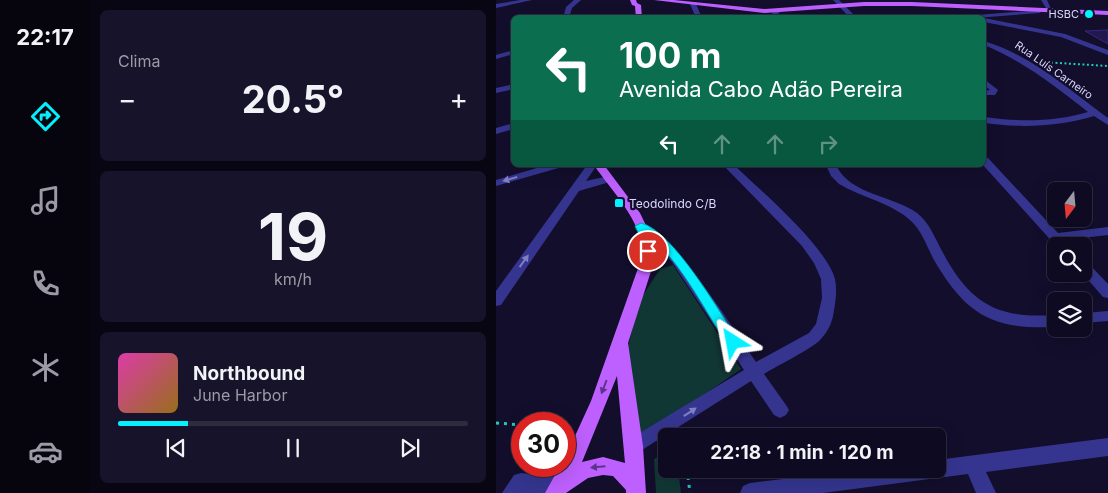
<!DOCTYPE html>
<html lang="pt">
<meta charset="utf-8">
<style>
:root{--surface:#0e0a21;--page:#17132a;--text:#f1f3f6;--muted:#9b9aa5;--line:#2e2b3f;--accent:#05efff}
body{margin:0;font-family:Inter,sans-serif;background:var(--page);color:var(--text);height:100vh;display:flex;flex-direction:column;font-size:19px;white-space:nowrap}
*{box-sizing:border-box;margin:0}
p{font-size:16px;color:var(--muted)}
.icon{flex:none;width:28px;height:28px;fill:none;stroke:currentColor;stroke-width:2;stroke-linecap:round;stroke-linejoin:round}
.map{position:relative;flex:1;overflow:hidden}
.side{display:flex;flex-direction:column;gap:10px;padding:10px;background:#080612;width:406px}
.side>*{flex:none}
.hud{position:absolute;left:15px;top:15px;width:475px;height:152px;border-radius:8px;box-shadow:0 5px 20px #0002,0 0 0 1px var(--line);background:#0b6e4f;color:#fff;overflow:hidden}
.needle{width:32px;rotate:196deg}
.fabs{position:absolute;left:551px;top:182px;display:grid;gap:10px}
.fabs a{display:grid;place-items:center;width:45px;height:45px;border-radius:8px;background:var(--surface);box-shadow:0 5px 20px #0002,0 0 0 1px var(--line);font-size:25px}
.speed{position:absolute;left:15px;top:412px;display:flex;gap:10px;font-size:25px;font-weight:700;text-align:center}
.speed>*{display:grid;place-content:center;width:65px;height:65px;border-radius:50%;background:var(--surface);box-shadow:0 5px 20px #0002,0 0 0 1px var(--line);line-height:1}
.speed .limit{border:8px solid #d22;background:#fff;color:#111}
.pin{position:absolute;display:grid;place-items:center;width:42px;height:42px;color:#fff;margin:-21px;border:2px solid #fff;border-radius:50%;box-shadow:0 1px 5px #0007}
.me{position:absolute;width:55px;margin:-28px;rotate:326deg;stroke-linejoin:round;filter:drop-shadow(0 0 4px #0008)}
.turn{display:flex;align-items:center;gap:18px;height:105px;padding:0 25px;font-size:22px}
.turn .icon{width:65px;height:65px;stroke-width:2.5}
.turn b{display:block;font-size:35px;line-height:42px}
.lanes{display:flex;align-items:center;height:48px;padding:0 25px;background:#0003;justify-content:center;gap:25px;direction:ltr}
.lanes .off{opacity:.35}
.big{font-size:38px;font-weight:700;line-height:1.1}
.side .tile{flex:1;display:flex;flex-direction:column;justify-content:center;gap:8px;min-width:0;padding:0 18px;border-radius:8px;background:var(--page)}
.side .dial{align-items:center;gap:0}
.dial b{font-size:65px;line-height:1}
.song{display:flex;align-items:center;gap:15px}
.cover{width:60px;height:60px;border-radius:8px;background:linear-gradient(135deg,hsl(320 70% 55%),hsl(40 70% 35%))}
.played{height:5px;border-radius:2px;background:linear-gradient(90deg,var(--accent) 20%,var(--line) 20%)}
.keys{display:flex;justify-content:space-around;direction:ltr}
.heat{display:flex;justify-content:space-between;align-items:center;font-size:28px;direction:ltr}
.trip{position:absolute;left:162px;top:428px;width:288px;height:50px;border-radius:8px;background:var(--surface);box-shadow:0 5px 20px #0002,0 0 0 1px var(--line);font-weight:700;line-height:50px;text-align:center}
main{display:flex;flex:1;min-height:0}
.dock{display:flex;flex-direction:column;width:90px;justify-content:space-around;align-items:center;background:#06040d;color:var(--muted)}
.dock .icon{width:35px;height:35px}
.dock .on{color:var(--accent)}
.dock b{font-size:22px;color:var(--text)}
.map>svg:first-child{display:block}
</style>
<main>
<nav class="dock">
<b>22:17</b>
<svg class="icon on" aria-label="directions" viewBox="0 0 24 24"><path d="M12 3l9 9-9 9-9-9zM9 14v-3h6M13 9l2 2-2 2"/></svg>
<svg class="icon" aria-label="music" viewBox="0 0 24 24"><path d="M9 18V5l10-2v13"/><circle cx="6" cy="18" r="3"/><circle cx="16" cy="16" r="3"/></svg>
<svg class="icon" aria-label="phone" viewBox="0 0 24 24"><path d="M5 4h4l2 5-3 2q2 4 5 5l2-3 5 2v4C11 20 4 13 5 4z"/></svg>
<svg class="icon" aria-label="climate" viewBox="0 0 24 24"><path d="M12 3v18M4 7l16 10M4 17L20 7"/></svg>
<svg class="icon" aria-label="car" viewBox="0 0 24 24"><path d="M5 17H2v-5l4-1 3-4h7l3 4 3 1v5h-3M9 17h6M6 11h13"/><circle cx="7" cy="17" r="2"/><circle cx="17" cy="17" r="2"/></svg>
</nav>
<section class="side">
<div class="tile"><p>Clima</p>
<div class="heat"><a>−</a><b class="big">20.5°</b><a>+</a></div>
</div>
<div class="tile dial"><b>19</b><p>km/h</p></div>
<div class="tile">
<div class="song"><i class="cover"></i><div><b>Northbound</b><p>June Harbor</p></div></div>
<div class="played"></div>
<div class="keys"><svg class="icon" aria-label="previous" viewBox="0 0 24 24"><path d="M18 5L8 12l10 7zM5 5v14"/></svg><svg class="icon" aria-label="pause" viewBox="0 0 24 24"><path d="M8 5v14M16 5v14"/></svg><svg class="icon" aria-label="next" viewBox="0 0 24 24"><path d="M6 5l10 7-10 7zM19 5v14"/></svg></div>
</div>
</section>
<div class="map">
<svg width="612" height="493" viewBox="0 0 612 493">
<rect width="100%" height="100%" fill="#120e2c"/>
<path fill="#113734" d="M177 265 245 369 141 441 132 346 144 300 164 269Z
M171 453V469H182L185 493H160L158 459Z"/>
<path fill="#21184f" stroke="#36287e" d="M612 30V44L589 31Z"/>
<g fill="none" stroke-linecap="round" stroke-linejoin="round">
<path stroke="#23c9b9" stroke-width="2" stroke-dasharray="2 2.5" stroke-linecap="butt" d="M546 62 612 66"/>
<path stroke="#23c9b9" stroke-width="3" stroke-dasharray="3 5" stroke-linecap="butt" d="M0 423 26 425
M69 429 75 430
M191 469 194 493"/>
<path fill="#353590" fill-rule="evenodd" d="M24 0H36L0 8V4Z
M78 0H85L76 8 73 18H67L70 7Z
M337 0H343L361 18H354Z
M545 0H551L556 11H552Z
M197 2 200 4 206 18H200L194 4Z
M280 10 285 11 278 18H271Z
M546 10 544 13 479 18H443Z
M488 18 569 34 612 50V55L565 37 488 22Z
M488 41C535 55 573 90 612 118V125L598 116C561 127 525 128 488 123V117C524 122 558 122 592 112 559 86 527 61 488 45Z
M18 50V54L0 59V55Z
M488 79 502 90 499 95H488V91L494 90 488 85Z
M18 84V89L0 93V88Z
M18 123V129L0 134V128Z
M488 157 492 158 562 233 612 227V235L568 240 573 246H560L487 165Z
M51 165H67L66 167 0 186V180Z
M91 165H101L90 181 113 176 118 179 117 181 83 191 5 305 0 306V291Z
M227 165H238C264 190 330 246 339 279 341 289 340 300 338 310 337 321 332 332 324 340 314 350 282 365 268 374L290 405 293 410 290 415 284 418 278 415 255 381 138 455 132 452 129 446 132 440 248 370 176 262 161 244 141 229 139 226 141 223C167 216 244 339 260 362L313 333 320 324 326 298 325 279 318 263 306 246Z
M330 165H340C354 195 396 195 421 213 433 222 439 238 446 251 474 304 501 319 560 315V327C497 330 470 315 438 260 431 247 426 231 415 221 398 204 365 197 343 184L335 176Z
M588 263 593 264 612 284V298L607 297 587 274Z
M612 311V321L588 323V313Z
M612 438V456L490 472 500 493H480L472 474 327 493H244L247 486 254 483 370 469H441V460Z
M25 473 63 477 70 480 73 487 70 493H6L18 475Z"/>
<path fill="#be60ff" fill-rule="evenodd" d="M134 0H140L141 3 145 5 146 18H140L139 6 136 5Z
M158 0H178L269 9 368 2H416L612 11V15L416 6H368L269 13Z
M98 165H108L144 213 158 242 157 265 132 343 147 446 150 493H130V490L117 476 107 475 92 478 70 493H49L64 466H69V458L95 401 146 257C149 223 116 192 98 165ZM121 376 129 463 107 457 86 462Z"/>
</g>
<defs><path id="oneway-solid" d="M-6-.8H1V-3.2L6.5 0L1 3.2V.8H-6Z" transform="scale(1.25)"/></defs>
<g fill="#807fc2">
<use href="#oneway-solid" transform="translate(14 179) rotate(164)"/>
<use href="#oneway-solid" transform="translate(28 261) rotate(-54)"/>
<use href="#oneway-solid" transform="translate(194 412) rotate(-33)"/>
</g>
<g fill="#5f338b">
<use href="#oneway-solid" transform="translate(108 387) rotate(111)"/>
<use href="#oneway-solid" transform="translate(102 467) rotate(175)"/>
</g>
<path fill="#05efff" stroke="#039ba6" d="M145 223C177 231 222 310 241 338L244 342 241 346 237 347 232 346C213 317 183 260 157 240L158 251 156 254H148L146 241 139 226Z"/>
<g fill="#05efff" stroke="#120e2c" stroke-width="2">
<circle cx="593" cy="14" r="5"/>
<rect x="118" y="198" width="10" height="10" rx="2.5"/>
</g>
<g text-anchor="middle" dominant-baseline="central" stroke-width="4.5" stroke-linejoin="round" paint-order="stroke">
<g font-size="11" fill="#dcd9ff" stroke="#120e2c" text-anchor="end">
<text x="583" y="14">HSBC</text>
</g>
<g font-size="11" fill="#dcd9ff" stroke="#120e2c">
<text transform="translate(558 70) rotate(35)">Rua Luís Carneiro</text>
</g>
<g font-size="12" fill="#dcd9ff" stroke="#120e2c" text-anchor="start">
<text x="133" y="203">Teodolindo C/B</text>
</g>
</g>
</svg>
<div class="fabs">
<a><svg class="needle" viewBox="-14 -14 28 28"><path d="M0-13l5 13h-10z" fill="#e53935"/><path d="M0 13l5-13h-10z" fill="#9b9aa5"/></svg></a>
<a><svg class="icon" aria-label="search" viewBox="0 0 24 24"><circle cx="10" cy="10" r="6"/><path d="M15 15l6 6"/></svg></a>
<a><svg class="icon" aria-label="layers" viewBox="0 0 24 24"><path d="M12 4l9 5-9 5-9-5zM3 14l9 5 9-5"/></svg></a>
</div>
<div class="speed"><div class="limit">30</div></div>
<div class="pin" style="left:152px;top:251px;background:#d93025"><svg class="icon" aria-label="arrive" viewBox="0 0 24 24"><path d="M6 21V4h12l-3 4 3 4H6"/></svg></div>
<svg class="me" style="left:237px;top:342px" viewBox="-20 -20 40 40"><path d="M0-17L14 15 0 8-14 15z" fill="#05efff" stroke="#fff" stroke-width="4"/></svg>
<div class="trip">22:18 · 1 min · 120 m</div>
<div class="hud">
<div class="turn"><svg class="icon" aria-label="left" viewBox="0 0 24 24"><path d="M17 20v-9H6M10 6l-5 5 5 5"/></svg><div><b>100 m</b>Avenida Cabo Adão Pereira</div></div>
<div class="lanes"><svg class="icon" aria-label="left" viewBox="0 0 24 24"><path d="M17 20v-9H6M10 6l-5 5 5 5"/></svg><svg class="icon off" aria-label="ahead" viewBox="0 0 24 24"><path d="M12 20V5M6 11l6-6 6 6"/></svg><svg class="icon off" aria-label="ahead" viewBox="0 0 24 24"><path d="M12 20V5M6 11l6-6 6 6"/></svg><svg class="icon off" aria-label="right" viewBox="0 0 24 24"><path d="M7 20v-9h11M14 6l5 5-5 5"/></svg></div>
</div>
</div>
</main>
